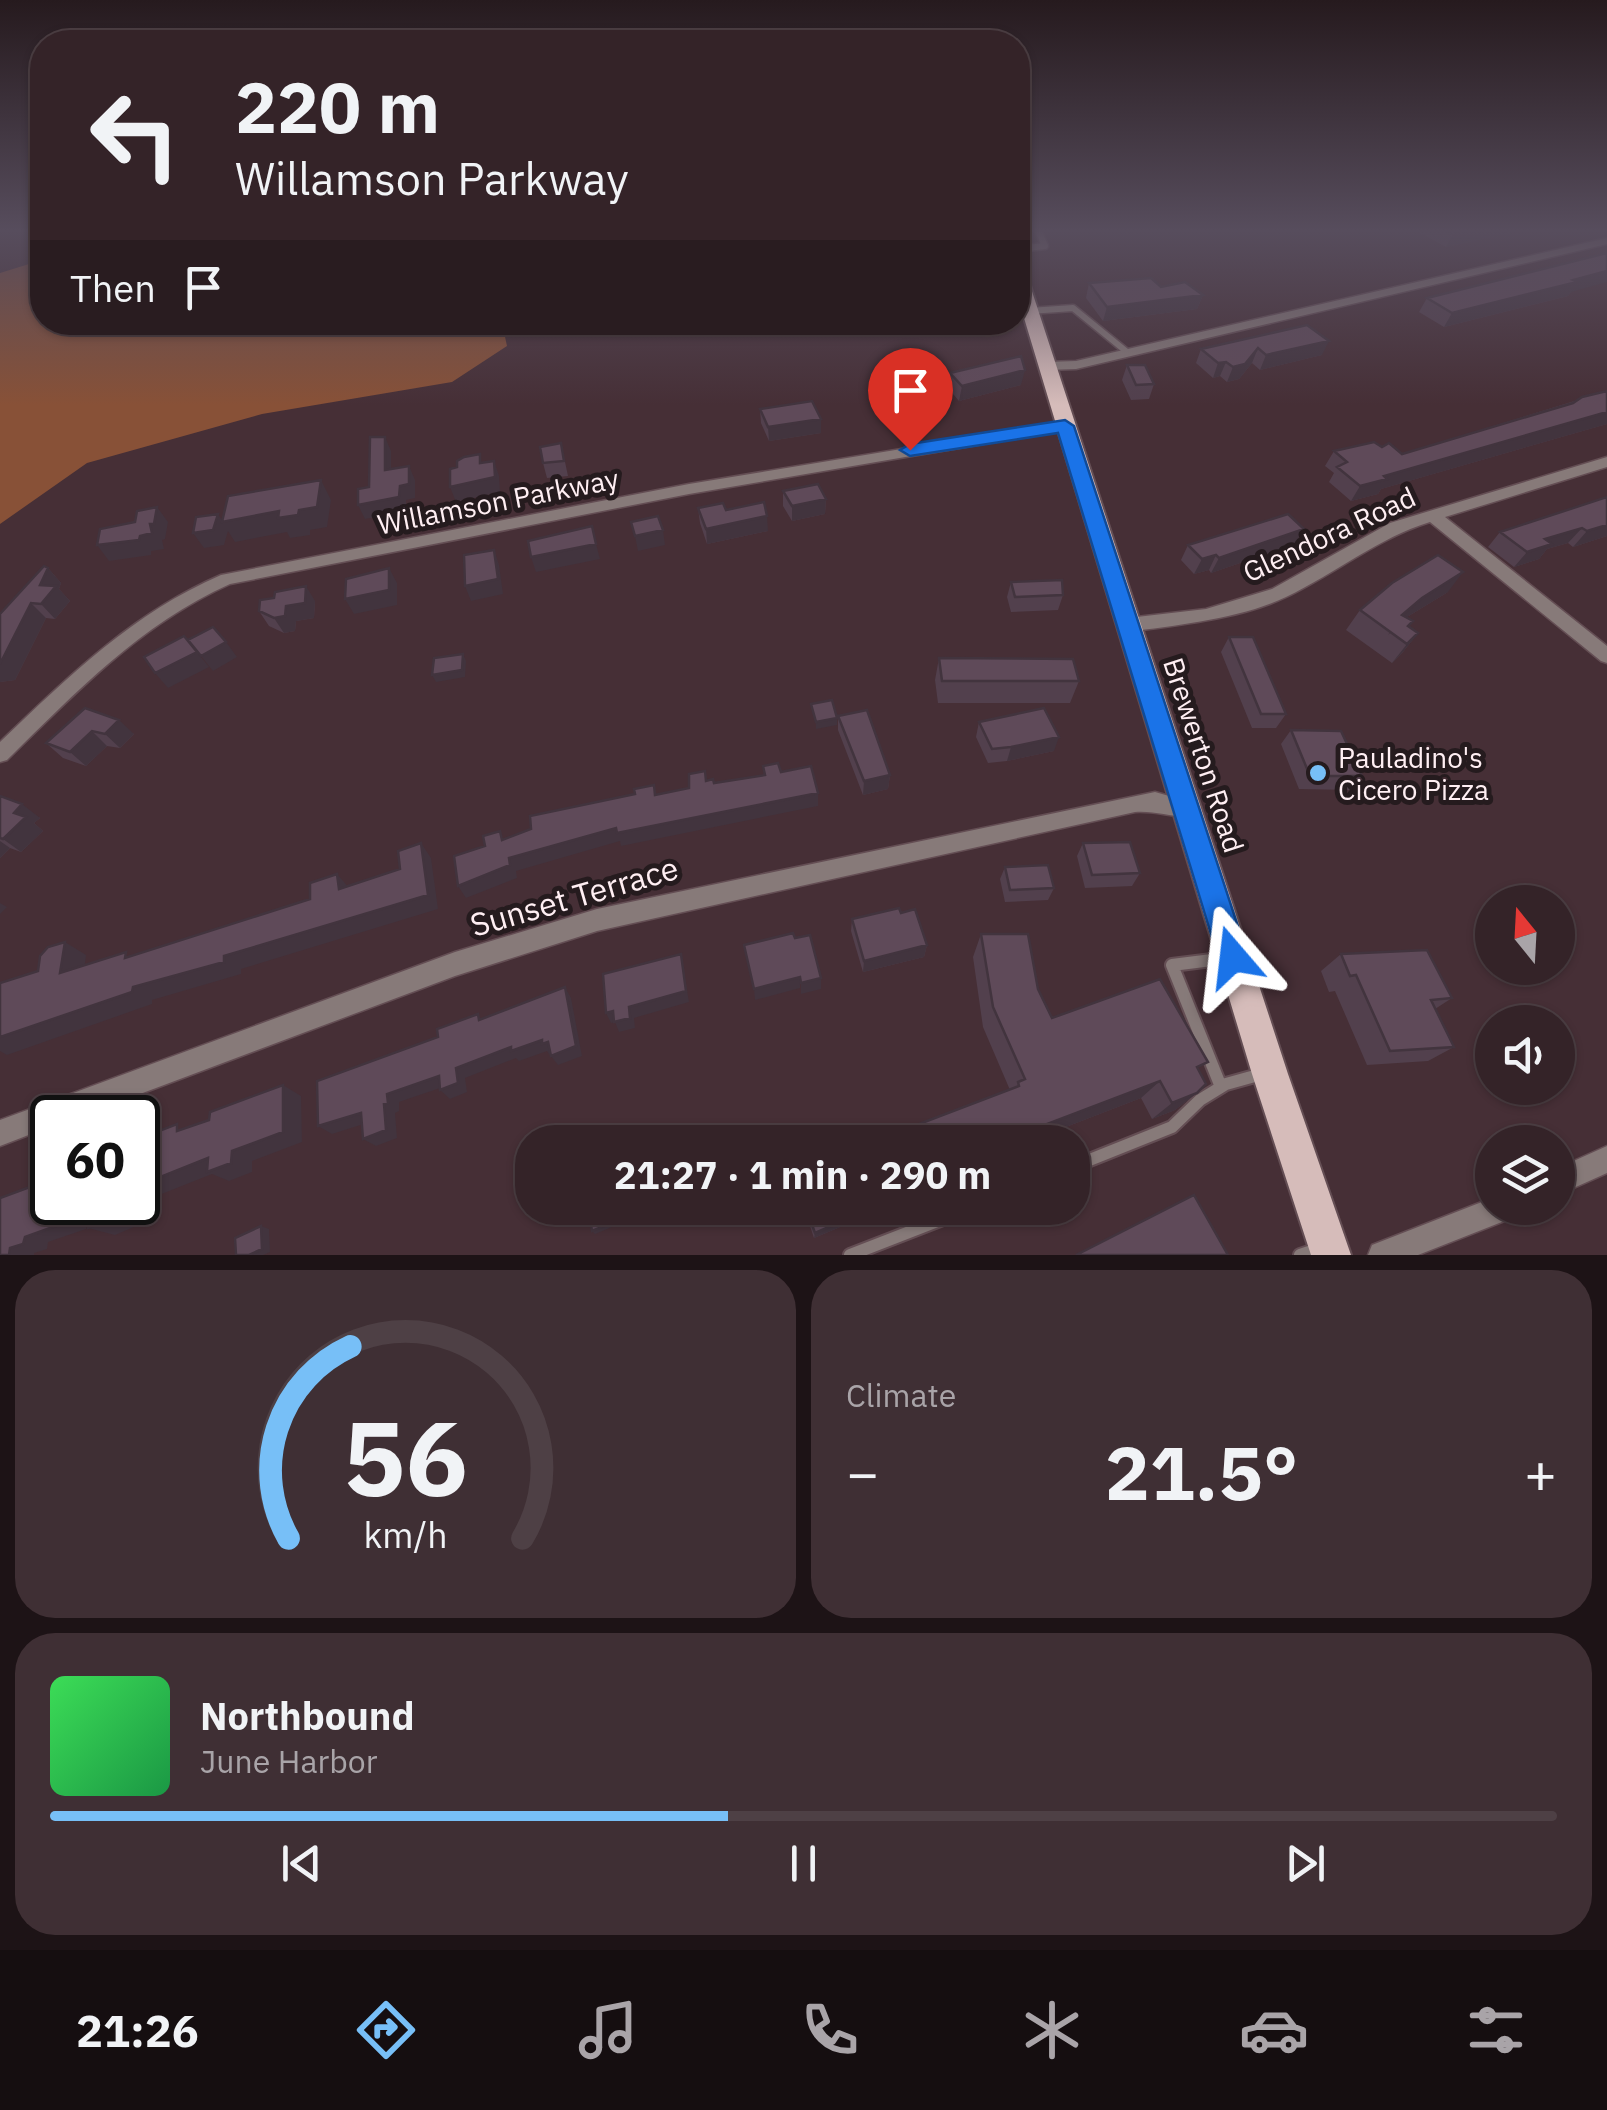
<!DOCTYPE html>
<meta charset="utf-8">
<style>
:root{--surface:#342328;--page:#3f2f34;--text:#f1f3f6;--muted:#a9a4a8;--line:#4e4045;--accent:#77bff7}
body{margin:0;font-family:"IBM Plex Sans",sans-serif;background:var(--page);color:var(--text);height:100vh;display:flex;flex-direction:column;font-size:38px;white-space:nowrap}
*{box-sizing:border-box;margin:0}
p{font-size:32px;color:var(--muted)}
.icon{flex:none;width:55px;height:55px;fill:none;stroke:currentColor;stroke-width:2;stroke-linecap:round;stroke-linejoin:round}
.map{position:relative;height:1255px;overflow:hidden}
.details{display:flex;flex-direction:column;gap:15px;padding:15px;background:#1d1316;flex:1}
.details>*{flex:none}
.guide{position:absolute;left:30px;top:30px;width:1000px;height:305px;border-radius:40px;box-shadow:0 2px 8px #0004,0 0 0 2px var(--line);background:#342328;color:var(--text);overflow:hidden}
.needle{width:65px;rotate:342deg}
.tools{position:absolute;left:1475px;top:885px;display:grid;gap:20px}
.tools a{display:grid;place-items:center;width:100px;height:100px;border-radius:50%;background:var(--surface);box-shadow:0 2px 8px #0004,0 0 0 2px var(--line);font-size:50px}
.speed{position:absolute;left:30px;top:1095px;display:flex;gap:20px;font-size:50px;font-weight:700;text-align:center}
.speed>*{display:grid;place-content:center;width:130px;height:130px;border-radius:50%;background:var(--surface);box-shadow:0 2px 8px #0004,0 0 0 2px var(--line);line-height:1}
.speed .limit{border:5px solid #111;border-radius:15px;background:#fff;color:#111}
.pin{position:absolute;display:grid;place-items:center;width:85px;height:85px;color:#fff;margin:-102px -42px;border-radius:50% 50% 50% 0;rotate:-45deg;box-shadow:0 0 10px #0007}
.pin .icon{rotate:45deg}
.me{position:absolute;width:110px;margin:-55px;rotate:343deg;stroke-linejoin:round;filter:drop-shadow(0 0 8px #0008)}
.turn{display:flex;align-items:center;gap:35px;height:210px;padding:0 40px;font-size:45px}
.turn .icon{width:130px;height:130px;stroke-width:2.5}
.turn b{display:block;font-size:70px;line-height:85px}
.then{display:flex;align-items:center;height:95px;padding:0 40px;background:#0003;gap:20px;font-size:38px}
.big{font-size:75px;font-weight:700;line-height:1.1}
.details .widget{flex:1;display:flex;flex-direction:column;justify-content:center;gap:15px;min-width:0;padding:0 35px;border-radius:40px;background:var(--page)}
.details .dial{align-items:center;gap:0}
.dial svg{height:260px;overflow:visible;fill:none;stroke:var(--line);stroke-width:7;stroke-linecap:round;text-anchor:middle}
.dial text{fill:var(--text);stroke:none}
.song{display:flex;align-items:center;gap:30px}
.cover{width:120px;height:120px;border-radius:15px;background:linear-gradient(135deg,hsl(130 70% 55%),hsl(140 70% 35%))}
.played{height:10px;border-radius:5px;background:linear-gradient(90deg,var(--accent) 45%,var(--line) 45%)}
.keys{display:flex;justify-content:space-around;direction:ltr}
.heat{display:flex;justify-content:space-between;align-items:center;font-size:55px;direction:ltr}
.details .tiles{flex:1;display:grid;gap:15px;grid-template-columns:1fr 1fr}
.widget:last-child{grid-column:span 2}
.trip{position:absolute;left:515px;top:1125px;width:575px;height:100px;border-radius:40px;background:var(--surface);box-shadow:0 2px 8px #0004,0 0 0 2px var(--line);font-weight:700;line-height:100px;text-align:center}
.tabs{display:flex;height:160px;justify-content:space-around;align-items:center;background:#150e10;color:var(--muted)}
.tabs .icon{width:70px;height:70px}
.tabs .active{color:var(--accent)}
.tabs b{font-size:45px;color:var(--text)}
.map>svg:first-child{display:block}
</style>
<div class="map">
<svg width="1607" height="1255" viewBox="0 0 1607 1255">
<rect width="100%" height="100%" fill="#462f36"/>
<path fill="#885137" d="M42 260V322L502 323 507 346 452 382 262 414 87 463 0 524V273Z"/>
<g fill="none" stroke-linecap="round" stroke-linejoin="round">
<g stroke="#644e54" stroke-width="9">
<path id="lane-far1" d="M1018 249 1045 246 1038 230
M1029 311 1073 308 1127 352"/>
</g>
<g stroke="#644e54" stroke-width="16">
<path id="lane" d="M1221 1087 1172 965 1228 958
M1072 1167 1172 1127 1200 1100 1226 1084 1262 1074
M850 1255 971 1208
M1300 1255 1321 1248"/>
</g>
<g stroke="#644e54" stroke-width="3">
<path id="street" d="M1607 238V244L1076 369 1046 370 1039 366 1046 362 1076 361Z
M1065 422 1070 423V429L689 494 230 584C141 624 76 692 7 760L0 762V742C69 676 133 613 221 575L689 484Z
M1607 457V467L1445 517 1607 646V663L1601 661 1430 522C1378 538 1336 573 1286 597 1240 619 1178 625 1128 632L1119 625 1128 618 1206 609 1272 589 1390 523Z
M1155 792 1194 803 1197 809 1194 815C1180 820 1156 810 1135 812L597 931 455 976 76 1118H52V1126L0 1146V1120L455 952 597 909Z
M1607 1146V1173L1558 1195V1168Z
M1492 1198V1208H1515L1512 1218 1418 1255H1368L1372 1245Z"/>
</g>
<g stroke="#644e54" stroke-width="4">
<path id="primary" d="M1018 268 1026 273 1288 1074 1351 1255H1311L1252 1074 1018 298Z"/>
</g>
<use href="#lane-far1" stroke="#877a79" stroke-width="6"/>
<use href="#lane" stroke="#877a79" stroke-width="12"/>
<use href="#street" fill="#877a79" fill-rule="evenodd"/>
<use href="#primary" fill="#d6bcba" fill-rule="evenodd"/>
</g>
<path fill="#52404d" d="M1415 230H1522L1446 247Z
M1089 283 1203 295 1197 309 1103 321 1086 298Z
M1571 292 1568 296 1444 327 1419 312 1427 298Z
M1307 325 1322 355 1260 370 1252 363 1239 379 1227 382 1220 376 1213 378 1196 363 1201 349Z
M1127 365 1154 384 1149 399 1131 400 1122 380Z
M950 373 1021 385 959 401 948 388Z
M1607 391V424L1381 489 1378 494 1351 501 1329 482 1334 473 1325 466 1334 451 1382 447 1402 454Z
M760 409 821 433 769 441 761 423Z
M561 443 568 476 547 478 543 463Z
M783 491 826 499 825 514 792 521 783 506Z
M1607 497V536L1573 547 1568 543 1547 549 1539 559 1514 567 1488 547 1500 532Z
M698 508 768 531 707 544 700 523Z
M1295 544 1211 573 1209 570 1194 574 1181 560 1188 545Z
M48 568 61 583 59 589 70 601 55 619 46 618 15 680 0 682V614Z
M1011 582 1063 595 1058 610 1011 612 1007 597Z
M1448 592 1407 617 1409 627 1418 633 1403 652 1392 663 1346 630 1360 610Z
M315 601 314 618 296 621 295 631 284 633 269 626 259 611Z
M1229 637 1286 714 1276 728H1252L1221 652Z
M939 658 1079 681 1070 703H938L935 680Z
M85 708 134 734 120 748 107 746 86 766 63 758 46 743Z
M838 716 890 775 888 789 863 795 838 730Z
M979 722 1054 751 1007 761 988 763 976 737Z
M1291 730 1362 776 1350 790 1299 789 1281 744Z
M0 796 40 818 34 823 43 831 21 852 10 848 0 858Z
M1083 843 1140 873 1132 886 1085 888 1077 856Z
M1005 867 1054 888 1048 900 1005 902 1000 879Z
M901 913 927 945 924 957 863 972 851 931 852 919Z
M981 934 1038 989 1052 1018 1199 1070 1197 1093 1175 1110 1152 1119 1141 1098 1027 1142H901L906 1129 1010 1090 983 1027 973 957Z
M1341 954 1452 998 1435 1009 1454 1047 1428 1061 1367 1065 1335 991 1329 992 1321 971Z
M804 1208H873L871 1214 814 1238Z"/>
<path fill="#42343e" d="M1125 230H1149L1124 234Z
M1473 230H1522L1446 247 1453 234Z
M1607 271V282L1571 292 1568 296 1444 327 1452 313Z
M1203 295 1197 309 1103 321 1107 307Z
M1329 341 1322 355 1260 370 1266 355Z
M1258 348 1252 363 1239 379 1227 382 1233 367Z
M1226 362 1220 376 1213 378 1218 363Z
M1025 370 1021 385 959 401 962 386Z
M1607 412V424L1381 489 1378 494 1351 501 1360 486 1384 476Z
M821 419V433L769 441 768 427Z
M385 437 391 451V484L385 470Z
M494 461 499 476 500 492 456 502 450 487Z
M409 466 415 480V498L406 500V511L365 519 358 505 400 486Z
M321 480 331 500 327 527 310 530V535L290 538 287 532 235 542 228 531 224 545 204 548 193 533 218 514 223 522 279 511 299 510Z
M826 499 825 514 792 521V506Z
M157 507 168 522 165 539 162 540 164 549 151 551V555L109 561 97 545 140 536 150 524Z
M767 516 768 531 707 544 706 529Z
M1607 525V536L1573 547 1587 531Z
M1582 528 1568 543 1547 549 1539 559 1514 567 1527 552 1545 539Z
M1304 529 1295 544 1211 573 1219 558Z
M663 530 665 545 638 551 635 536Z
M596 544 600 559 536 572 531 557Z
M494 550 499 565 503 594 471 601 465 586Z
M1216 555 1209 570 1194 574 1202 559Z
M48 568 61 583 59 589 70 601 55 619 41 604 40 585Z
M389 568 397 583V605L354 614 345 599Z
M1463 572 1448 592 1407 617 1388 635 1402 615 1422 598Z
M306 586 315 601 314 618 296 621 295 631 284 633 274 618Z
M31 603 46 618 15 680 0 682V664Z
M1418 633 1403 652 1392 663 1407 644Z
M226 642 237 657 213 671 201 656Z
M197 652 209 667 168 688 155 673Z
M463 654 466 661 465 677 436 682 432 675Z
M837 718V725L816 729V722Z
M119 720 134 734 120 748 105 734Z
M92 731 107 746 86 766 70 752Z
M1059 737 1054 751 1007 761 1011 747Z
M890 775 888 789 863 795 864 781Z
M818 793V806L621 846 620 841 516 871 517 878 466 898 458 886 509 858 616 828Z
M22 804 40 818 34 823 43 831 21 852 3 839 14 813Z
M0 841 10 848 0 858Z
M421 843 431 858 438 909 241 969V974L152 1000V1004L7 1055 0 1051V1037L133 987 224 956 428 895Z
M337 874 350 889H339Z
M0 903 7 907 0 914Z
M65 942 86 955 82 986 60 973Z
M927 945 924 957 863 972 864 961Z
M681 954 689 1002 634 1018 635 1028 619 1032 615 1022 611 1023 606 1013 629 1007Z
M800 977V988L755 1000 754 989Z
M821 978V989L801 994V983Z
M565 987 571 998 582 1056 558 1065 551 1056Z
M542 1040 548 1042 555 1052 549 1054 547 1051 519 1061 516 1058 465 1078 467 1092 450 1099 440 1090 456 1068 511 1047Z
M439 1076 449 1085 399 1102V1111L395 1113 397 1138 376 1146 363 1139 384 1104 387 1094Z
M1160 1081 1141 1098 1027 1142H1000Z
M283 1085 301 1096 302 1142 252 1161V1172L229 1181 212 1174 154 1197 153 1219 115 1235 88 1228 128 1202H138V1186L208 1158 232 1151Z
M1197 1093 1175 1110 1152 1119 1172 1103Z
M361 1113 373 1121 332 1134 318 1126Z
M67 1202H89L86 1229 48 1242 47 1249 34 1253V1255H9L10 1248Z
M619 1208H621L624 1222 595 1234 592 1231Z
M873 1208 871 1214 814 1238 815 1233Z
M261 1226 269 1229 270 1252 263 1255H249Z"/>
<path fill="#5f4a59" stroke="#42343e" stroke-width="2.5" d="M1444 230H1473L1453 234Z
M1607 253V271L1573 280 1577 282 1452 313 1427 298Z
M1151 278 1161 287 1185 282 1203 295 1107 307 1089 283Z
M1307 325 1329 341 1266 355 1258 348 1245 364 1233 367 1226 362 1218 363 1201 349Z
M1021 356 1025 370 962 386 950 373Z
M1127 365H1145L1154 384 1136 385Z
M1607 391V412L1384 476 1387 479 1360 486 1337 467 1347 462 1334 451 1374 442 1382 447 1389 443 1402 454 1573 403 1582 397Z
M812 401 821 419 768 427 760 409Z
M370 437H385V470L409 466V484L400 486 399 497 358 505V489L369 487Z
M561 443 564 461 543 463 540 447Z
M480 454V463L494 461 495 477 450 487V469L457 467V461L464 457Z
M321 480 317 507 299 510 298 515 278 518 279 511 222 522 228 496Z
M818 484 826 499 792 506 783 491Z
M1607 497V525L1587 531 1582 528 1545 539 1552 544 1527 552 1500 532Z
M764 502 767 516 706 529 698 508 723 503 726 510Z
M157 507 154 524H150L152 533 140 536 139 540 97 545 100 529 135 522 137 511Z
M218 514 213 530 193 533 196 517Z
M1288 514 1304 529 1219 558 1216 555 1202 559 1188 545Z
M658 516 663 530 635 536 631 522Z
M592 526 596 544 531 557 528 541Z
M494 550 498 579 465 586 464 555Z
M1438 555 1463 572 1422 598 1402 615 1413 621 1408 626 1418 633 1407 644 1360 610 1392 583Z
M44 566 48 568 40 585 56 586 41 604 31 603 0 664V614Z
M389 568V590L345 599 346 579Z
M1062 580 1063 595 1015 597 1011 582Z
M306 586 305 603 286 606 285 616 274 618 259 611 260 600 274 598 275 592Z
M213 627 226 642 201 656 188 640Z
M184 636 197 652 155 673 144 657Z
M1229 637H1253L1286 714H1261Z
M463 654 462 670 432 675 434 658Z
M939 658 1073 659 1079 681H942Z
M832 700 837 718 816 722 811 704Z
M85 708 119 720 105 734 92 731 70 752 46 743Z
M1044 708 1059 737 1011 747 992 749 979 722Z
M867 710 890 775 864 781 838 716Z
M1291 730 1341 731 1362 776H1310Z
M778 763 781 772 811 766 818 793 617 833 616 828 509 858 510 865 458 886 454 856 485 846 483 836 500 831 502 840 531 829 530 816 635 794 634 789 654 785 655 795 689 788V774L705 771 706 781 713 779 714 783 765 775 763 766Z
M0 796 22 804 14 813 26 817 3 839 0 838Z
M1130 842 1140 873 1092 875 1083 843Z
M421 843 428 895 224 956V962L133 987 132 992 0 1037V983L38 971 40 956 48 947 65 942 60 973 126 952 125 958 310 899V883L337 874 339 889 400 869 398 851Z
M1048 865 1054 888 1010 890 1005 867Z
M899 908 901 913 915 909 927 945 864 961 852 919Z
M793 933 795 938 810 935 821 978 801 983 800 977 754 989 744 945Z
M981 934H1028L1038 989 1052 1018 1160 979 1208 1062 1197 1067 1206 1084 1197 1093 1172 1103 1160 1081 1000 1142H911L906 1129 1019 1086 1018 1082 1025 1079 993 1007Z
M1427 950 1452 998 1431 1000 1454 1047 1390 1051 1356 975 1350 976 1341 954Z
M681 954 686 991 629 1007 630 1018 614 1022 613 1011 606 1013 603 974Z
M565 987 576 1046 551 1056 548 1042 542 1044V1040L511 1051V1047L456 1068 458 1083 440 1090 439 1076 387 1094 388 1103 384 1104 386 1130 363 1139 361 1113 318 1126 317 1081 438 1037 437 1029 478 1014 479 1020Z
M283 1085V1132L232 1151 231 1163 207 1172 208 1158 138 1186V1139L177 1124V1131L209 1120 210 1112Z
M46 1181 45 1186 52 1184V1202H67L64 1223 25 1237 23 1244 10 1248 9 1255H0V1198Z
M1194 1195 1228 1255H1076Z
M91 1202H128V1212L88 1228Z
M588 1208H619L621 1219 592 1231Z
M806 1208H873L815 1233Z
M261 1226 262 1249 249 1255H236L235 1238Z"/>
<linearGradient id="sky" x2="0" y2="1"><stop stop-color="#261a1e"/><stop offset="0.57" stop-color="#574d5d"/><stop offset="1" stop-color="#574d5d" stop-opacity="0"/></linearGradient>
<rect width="1607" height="405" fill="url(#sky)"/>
<path fill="#1a73e8" stroke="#114b97" stroke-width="2.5" d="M1065 420 1074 426 1248 957 1244 968 1233 972 1223 968 1218 957 1058 433 910 456 900 450 910 444Z"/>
<circle fill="#77bff7" stroke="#251b1e" stroke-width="4" cx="1318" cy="773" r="10"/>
<g text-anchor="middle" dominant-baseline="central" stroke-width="10" stroke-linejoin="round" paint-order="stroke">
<g font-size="28" fill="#ffeff3" stroke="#251b1e">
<text transform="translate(498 501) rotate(-11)">Willamson Parkway</text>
<text transform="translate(1329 534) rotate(-25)">Glendora Road</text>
<text transform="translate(1204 755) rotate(72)">Brewerton Road</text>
</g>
<g font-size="28" fill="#ffeff3" stroke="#251b1e" text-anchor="start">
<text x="1338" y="757">Pauladino's<tspan x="1338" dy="32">Cicero Pizza</tspan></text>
</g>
<g font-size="32" fill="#ffeff3" stroke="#251b1e">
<text transform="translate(574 896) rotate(-16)">Sunset Terrace</text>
</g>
</g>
</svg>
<div class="tools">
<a><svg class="needle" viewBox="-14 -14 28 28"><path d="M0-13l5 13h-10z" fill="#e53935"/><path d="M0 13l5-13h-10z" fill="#a9a4a8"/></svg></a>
<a><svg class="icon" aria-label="sound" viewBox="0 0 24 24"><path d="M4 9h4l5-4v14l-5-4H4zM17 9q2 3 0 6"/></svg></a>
<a><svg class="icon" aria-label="layers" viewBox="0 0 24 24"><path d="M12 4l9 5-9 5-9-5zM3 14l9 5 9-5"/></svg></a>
</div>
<div class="speed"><div class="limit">60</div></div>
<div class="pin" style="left:910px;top:450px;background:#d93025"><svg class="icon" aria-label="arrive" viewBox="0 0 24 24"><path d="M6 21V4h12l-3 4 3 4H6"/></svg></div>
<svg class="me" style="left:1233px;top:957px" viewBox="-20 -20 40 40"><path d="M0-17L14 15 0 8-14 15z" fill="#1a73e8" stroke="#fff" stroke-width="4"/></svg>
<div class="trip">21:27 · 1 min · 290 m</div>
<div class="guide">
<div class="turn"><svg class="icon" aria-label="left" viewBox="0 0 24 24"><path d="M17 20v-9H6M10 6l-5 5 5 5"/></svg><div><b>220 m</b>Willamson Parkway</div></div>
<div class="then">Then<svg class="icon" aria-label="arrive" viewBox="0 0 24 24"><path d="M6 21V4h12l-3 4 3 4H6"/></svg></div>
</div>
</div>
<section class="details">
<div class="tiles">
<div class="widget dial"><svg viewBox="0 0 100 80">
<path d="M14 69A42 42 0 1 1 86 69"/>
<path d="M14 69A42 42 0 0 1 33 10" stroke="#77bff7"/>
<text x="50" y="56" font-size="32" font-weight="700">56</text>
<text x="50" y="72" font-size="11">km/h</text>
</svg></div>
<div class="widget"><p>Climate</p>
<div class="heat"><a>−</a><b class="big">21.5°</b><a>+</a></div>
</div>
<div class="widget">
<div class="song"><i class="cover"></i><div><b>Northbound</b><p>June Harbor</p></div></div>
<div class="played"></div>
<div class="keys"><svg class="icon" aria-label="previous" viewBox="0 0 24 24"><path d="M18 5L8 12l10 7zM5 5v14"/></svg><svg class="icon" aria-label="pause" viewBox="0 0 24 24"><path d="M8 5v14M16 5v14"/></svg><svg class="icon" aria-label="next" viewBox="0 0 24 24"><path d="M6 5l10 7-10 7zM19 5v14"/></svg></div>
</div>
</div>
</section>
<nav class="tabs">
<b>21:26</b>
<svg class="icon active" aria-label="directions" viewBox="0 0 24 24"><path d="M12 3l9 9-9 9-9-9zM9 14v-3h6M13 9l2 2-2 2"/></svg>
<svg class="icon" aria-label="music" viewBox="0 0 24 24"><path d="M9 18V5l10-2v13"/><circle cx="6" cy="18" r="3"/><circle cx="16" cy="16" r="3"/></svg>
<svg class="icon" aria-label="phone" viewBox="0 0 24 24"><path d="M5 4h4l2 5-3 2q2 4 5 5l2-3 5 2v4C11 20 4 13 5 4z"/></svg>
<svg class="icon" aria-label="climate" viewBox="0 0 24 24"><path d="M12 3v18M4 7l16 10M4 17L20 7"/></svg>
<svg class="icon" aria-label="car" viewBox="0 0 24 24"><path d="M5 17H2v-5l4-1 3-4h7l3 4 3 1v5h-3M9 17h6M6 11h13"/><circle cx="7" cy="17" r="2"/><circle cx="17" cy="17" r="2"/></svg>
<svg class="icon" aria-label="filters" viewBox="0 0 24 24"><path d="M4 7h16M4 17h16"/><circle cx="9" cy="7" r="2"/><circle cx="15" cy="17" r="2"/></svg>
</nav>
